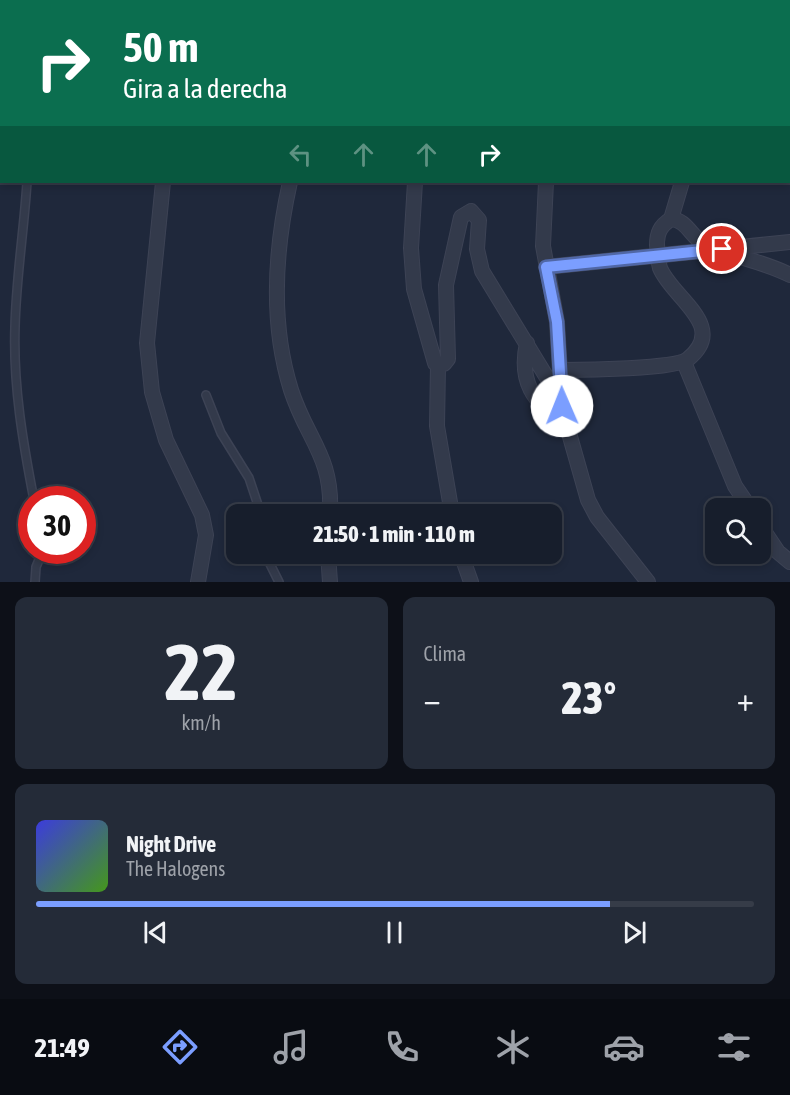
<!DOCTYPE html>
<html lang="es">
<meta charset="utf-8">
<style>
:root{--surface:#171e2c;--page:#242b38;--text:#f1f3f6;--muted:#9ea2a9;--line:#363c48;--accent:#7b9eff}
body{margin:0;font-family:"Asap Condensed",sans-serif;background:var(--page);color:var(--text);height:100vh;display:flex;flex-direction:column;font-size:22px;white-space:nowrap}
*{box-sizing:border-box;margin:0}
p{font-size:20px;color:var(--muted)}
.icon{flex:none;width:33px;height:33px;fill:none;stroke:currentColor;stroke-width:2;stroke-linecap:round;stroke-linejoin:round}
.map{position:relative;height:582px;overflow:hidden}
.sheet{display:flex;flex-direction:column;gap:15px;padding:15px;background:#0d1018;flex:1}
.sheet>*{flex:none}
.guide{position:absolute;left:0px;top:0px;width:790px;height:183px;box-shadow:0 3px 9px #0003,0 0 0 2px var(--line);background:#0b6e4f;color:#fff;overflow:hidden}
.buttons{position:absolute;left:705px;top:498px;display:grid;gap:12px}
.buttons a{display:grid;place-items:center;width:66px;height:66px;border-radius:12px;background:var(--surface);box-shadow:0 3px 9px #0003,0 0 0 2px var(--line);font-size:30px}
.speed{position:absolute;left:18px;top:486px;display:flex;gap:12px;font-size:30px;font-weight:700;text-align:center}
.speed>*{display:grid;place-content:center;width:78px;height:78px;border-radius:50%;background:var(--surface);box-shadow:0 3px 9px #0003,0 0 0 2px var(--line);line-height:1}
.speed .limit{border:9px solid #d22;background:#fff;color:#111}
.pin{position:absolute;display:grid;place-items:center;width:51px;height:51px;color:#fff;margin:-26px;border:3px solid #fff;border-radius:50%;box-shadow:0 2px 6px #0007}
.me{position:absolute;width:66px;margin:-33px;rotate:359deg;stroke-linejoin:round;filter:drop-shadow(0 0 4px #0008)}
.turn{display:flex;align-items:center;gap:21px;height:126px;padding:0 24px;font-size:27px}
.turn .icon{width:78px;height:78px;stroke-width:2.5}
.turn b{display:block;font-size:42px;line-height:51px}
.lanes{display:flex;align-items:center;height:57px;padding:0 24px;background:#0003;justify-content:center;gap:30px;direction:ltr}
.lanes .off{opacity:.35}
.big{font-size:45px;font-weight:800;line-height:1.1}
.sheet .tile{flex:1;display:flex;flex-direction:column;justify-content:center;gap:9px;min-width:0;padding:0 21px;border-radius:12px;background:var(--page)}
.sheet .dial{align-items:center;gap:0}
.dial b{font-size:78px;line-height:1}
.song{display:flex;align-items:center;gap:18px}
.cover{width:72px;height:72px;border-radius:9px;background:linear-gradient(135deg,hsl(240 70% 55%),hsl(100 70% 35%))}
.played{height:6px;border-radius:3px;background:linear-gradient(90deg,var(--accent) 80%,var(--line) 80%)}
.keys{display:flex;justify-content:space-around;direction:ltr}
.heat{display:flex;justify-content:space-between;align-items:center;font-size:33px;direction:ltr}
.sheet .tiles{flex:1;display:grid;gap:15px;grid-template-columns:1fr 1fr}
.tile:last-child{grid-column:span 2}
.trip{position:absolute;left:226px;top:504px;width:336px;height:60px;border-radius:12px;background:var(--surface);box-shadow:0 3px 9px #0003,0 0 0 2px var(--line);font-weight:800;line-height:60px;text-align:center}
.tab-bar{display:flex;height:96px;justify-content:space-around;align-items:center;background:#090c12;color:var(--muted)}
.tab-bar .icon{width:42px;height:42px}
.tab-bar .on{color:var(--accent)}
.tab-bar b{font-size:27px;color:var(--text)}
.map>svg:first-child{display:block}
</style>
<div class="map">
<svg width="790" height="582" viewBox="0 0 790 582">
<rect width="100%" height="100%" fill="#1f283b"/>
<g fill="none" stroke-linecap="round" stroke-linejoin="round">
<g stroke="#3d4355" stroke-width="10">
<path id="lane" d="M27 182C24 230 16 279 15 327 13 385 23 443 34 500
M206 395 221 433 249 478 261 514
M265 554 279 582
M35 582 36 567 43 550"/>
</g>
<g stroke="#3d4355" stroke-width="16">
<path id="street" d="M52 2 53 0
M68 2V0
M196 2V0
M331 2 332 0
M458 2V0
M582 2 583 0
M718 2 719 0
M0 89 2 88
M163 182 147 343 152 392 166 440 202 515 206 535 198 582
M290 182C275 249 270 323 291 390 307 440 333 456 330 514
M415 182 411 248 414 289 435 363 444 364 448 359 446 285 461 217 471 211 479 220 477 249 482 271 552 386 562 395
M546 182 543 246 557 322 562 406 567 426 588 500 597 517 648 582
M671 219 682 182
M546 267 790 242
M527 343C519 379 532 406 565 418
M684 362 735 486 750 508
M438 365 437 426 452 514
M562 370C583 370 676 369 688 359 729 326 672 298 660 268 658 261 658 253 657 245 657 233 660 226 671 219 687 220 691 237 704 244 732 257 763 261 790 275
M760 525 778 552 790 562
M328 554 330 582
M461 554 471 582"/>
</g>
<use href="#lane" stroke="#333a4b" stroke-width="7"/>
<use href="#street" stroke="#333a4b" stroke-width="14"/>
</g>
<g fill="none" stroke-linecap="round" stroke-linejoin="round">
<g stroke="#5067a6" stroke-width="15">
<path id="route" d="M562 406 557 322 546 267 722 249"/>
</g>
<use href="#route" stroke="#7b9eff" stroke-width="10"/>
</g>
</svg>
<div class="buttons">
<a><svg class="icon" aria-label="search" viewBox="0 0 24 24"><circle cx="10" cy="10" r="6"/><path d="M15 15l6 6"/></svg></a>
</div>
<div class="speed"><div class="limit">30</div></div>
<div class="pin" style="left:722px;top:249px;background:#d93025"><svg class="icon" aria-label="arrive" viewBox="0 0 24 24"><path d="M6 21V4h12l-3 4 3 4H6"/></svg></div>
<svg class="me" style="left:562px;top:406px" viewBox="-20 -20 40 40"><circle r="19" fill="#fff"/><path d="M0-13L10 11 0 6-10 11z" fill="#7b9eff"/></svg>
<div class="trip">21:50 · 1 min · 110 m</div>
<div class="guide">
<div class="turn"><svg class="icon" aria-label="right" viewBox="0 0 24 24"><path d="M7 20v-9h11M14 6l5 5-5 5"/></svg><div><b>50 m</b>Gira a la derecha</div></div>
<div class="lanes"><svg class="icon off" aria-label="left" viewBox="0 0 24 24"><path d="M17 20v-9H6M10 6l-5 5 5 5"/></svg><svg class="icon off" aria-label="ahead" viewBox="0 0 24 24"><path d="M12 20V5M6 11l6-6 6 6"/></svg><svg class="icon off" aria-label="ahead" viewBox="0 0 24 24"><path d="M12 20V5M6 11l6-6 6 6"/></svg><svg class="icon" aria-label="right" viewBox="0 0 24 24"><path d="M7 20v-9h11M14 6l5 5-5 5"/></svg></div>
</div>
</div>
<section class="sheet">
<div class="tiles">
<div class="tile dial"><b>22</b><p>km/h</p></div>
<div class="tile"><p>Clima</p>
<div class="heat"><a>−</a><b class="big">23°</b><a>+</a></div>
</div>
<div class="tile">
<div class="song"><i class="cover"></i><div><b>Night Drive</b><p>The Halogens</p></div></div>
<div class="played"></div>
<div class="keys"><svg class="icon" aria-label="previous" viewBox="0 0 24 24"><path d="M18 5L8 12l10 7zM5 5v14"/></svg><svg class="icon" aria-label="pause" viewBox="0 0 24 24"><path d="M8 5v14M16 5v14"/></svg><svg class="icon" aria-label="next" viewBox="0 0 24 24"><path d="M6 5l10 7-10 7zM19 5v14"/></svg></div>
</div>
</div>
</section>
<nav class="tab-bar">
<b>21:49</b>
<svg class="icon on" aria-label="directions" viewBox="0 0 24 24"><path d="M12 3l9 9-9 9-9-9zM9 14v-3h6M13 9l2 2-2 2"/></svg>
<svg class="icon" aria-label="music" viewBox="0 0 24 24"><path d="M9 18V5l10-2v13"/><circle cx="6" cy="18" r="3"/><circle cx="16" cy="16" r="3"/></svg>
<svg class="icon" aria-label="phone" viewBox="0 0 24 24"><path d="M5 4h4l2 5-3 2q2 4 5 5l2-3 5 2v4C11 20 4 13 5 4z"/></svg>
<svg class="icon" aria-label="climate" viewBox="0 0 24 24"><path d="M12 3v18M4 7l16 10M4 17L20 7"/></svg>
<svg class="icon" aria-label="car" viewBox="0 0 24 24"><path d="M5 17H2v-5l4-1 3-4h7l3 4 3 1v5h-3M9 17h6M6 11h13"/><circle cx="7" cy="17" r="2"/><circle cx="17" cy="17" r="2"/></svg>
<svg class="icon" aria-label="filters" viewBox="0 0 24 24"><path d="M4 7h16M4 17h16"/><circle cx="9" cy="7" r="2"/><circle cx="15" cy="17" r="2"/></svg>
</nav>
